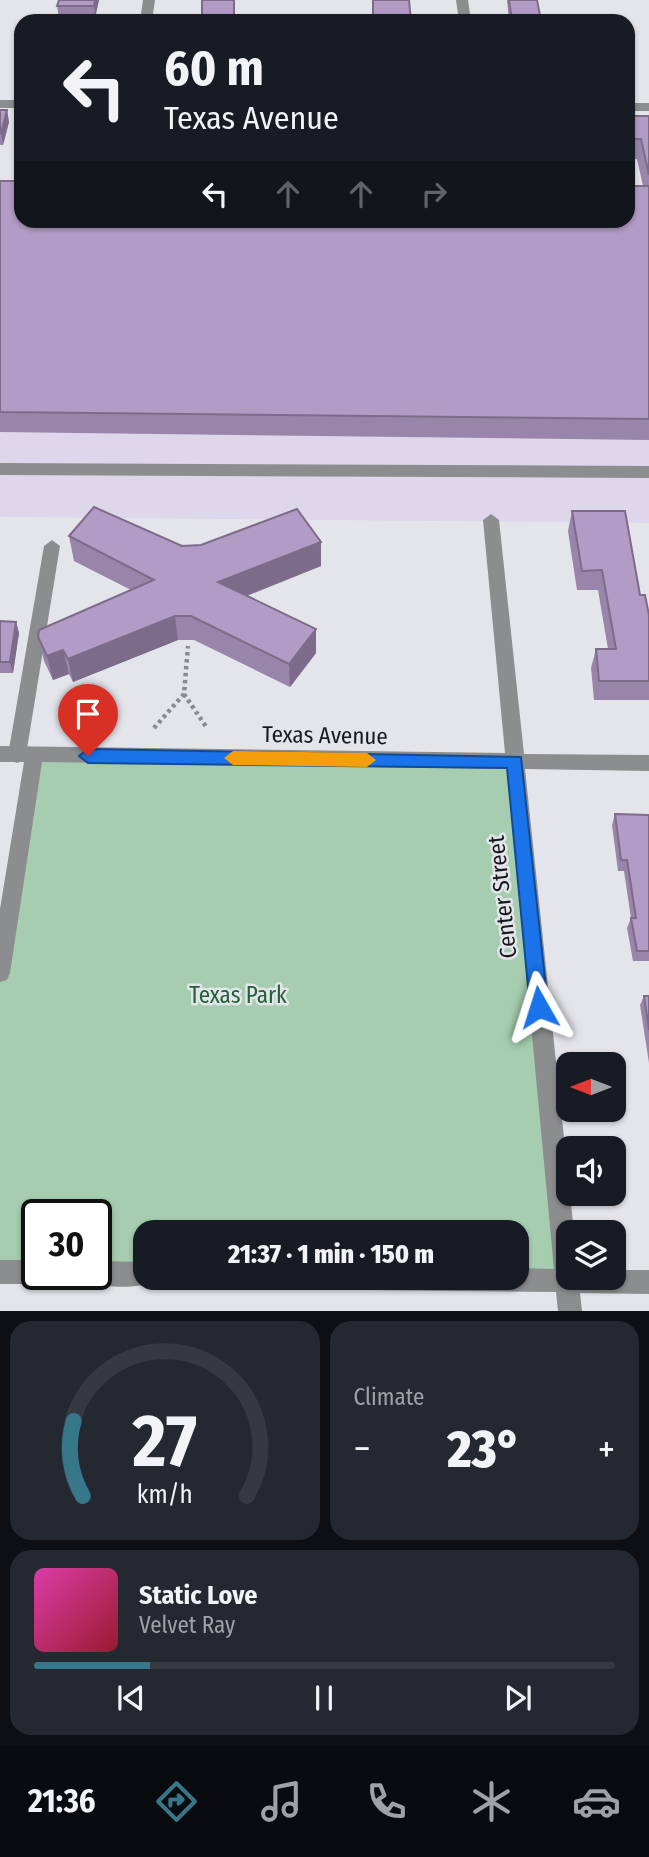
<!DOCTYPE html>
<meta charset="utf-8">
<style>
:root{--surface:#171b24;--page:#242831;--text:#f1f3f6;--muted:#9ea1a6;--line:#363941;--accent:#36778a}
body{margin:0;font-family:"Fira Sans Condensed",sans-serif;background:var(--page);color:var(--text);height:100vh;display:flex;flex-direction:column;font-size:26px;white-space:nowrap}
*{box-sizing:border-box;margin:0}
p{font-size:23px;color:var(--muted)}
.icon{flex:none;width:38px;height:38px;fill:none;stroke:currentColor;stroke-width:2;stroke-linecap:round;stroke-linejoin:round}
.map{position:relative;height:1311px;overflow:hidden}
.sheet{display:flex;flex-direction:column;gap:10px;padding:10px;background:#0d0f14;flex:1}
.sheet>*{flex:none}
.top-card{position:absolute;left:14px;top:14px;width:621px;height:214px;border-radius:21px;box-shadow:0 2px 5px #0004;background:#171b24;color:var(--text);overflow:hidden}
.needle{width:46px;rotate:270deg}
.controls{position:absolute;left:556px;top:1052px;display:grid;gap:14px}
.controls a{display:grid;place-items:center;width:70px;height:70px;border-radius:14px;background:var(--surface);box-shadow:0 2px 5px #0004;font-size:35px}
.speed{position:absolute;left:21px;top:1199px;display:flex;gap:14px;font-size:35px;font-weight:700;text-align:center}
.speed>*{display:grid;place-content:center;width:91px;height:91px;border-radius:50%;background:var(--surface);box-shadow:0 2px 5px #0004;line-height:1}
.speed .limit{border:4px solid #111;border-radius:10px;background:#fff;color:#111}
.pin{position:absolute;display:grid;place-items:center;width:60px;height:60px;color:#fff;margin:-72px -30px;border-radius:50% 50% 50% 0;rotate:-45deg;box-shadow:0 0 7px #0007}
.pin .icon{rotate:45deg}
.me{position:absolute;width:77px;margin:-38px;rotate:354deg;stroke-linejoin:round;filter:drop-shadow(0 0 5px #0008)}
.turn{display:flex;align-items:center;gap:24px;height:147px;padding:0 35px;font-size:32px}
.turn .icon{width:91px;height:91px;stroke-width:2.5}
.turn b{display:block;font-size:49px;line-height:60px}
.lanes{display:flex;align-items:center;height:66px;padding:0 35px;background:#0003;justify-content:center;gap:35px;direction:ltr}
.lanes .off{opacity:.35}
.big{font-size:52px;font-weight:800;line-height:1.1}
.sheet .widget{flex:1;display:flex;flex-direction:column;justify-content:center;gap:10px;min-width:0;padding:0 24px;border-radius:21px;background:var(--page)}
.sheet .dial{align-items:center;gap:0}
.dial svg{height:182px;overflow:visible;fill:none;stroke:var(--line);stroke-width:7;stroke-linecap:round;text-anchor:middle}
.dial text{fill:var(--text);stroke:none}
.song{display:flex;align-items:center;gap:21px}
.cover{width:84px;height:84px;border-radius:10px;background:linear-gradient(135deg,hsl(320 70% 55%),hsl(350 70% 35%))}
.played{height:7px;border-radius:4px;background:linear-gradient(90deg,var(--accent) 20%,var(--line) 20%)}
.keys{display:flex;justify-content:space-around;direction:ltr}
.heat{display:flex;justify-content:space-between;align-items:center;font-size:38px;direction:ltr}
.sheet .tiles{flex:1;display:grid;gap:10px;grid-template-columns:1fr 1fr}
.widget:last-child{grid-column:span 2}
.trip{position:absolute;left:133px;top:1220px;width:396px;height:70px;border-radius:21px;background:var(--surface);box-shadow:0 2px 5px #0004;font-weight:800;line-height:70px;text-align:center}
.tabs{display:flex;height:112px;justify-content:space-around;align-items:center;background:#090b0e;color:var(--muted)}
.tabs .icon{width:49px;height:49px}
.tabs .active{color:var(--accent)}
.tabs b{font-size:32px;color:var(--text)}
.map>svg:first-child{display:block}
</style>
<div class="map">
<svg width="649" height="1311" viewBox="0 0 649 1311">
<rect width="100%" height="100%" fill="#e3e5eb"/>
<path fill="#ded7ec" d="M0 194 21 220H628L649 200V523L0 517Z"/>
<path fill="#a6cdb0" d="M34 755 515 762 566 1281 366 1278H516V1232H145V1274L96 1273V1214H37V1272H0V973Z"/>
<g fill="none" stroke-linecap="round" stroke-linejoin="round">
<path stroke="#888a8e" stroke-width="4.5" stroke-dasharray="3.5 3.5" stroke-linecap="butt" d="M184 694 207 728
M154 728 184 694 188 646"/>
<path fill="#8b8d8f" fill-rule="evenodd" d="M0 463 649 466V478L0 475Z
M52 540 60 546 26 755 24 760 17 763 10 760 8 755 44 546Z"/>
<path fill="#8b8d8f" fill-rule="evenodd" d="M143 0H155L152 21H140Z
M456 0H468L471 21H459Z
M0 100H21V108H0Z
M628 103H649V111H628Z
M491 514 499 520 524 754 649 755V771L525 769 574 1232H569V1278H614V1270H649V1294L580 1293 582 1311H558L556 1292 366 1290 358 1286 354 1278H516V1268L554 1269 507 769 42 762 10 973 7 980 0 982V909L24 762H0V746L505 753 483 520Z
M0 1260H37V1274H48L45 1280 37 1284H0Z
M96 1261 145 1262V1278H155L153 1282C137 1289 104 1288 88 1281L85 1274H96Z"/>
</g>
<path fill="#9985a9" d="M99 0 95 18H59L57 6Z
M507 0H537L541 21H509Z
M0 110H7L9 122 3 145H0Z
M628 116H649V440L0 432V181L643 186 637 159H628Z
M572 511 640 595 649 615V700H594L591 668 596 649H608L598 590H577L568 531Z
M69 536 182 546 321 542V566L247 596 316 653 290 687 194 640H178L73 682 69 674 53 680 44 661 38 637 131 590 74 561Z
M0 621 16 622 19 633 13 673H0Z
M615 814 649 815V961H633L627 928 631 918 624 871H618L612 825Z
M644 996H649V1063L640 1005Z"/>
<path fill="#7d6c89" d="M95 0H99L95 18 94 6Z
M7 110 9 122 3 145 1 133Z
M321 542V566L220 606 218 582Z
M175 616 178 640 73 682 68 659Z
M16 622 19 633 13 673 10 662Z
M316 629V653L290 687 289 664Z
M63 650 69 674 53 680 47 656Z"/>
<path fill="#b29bc4" stroke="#7d6c89" stroke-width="2" d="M59 0H95L94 6H57Z
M202 0H234V21H202Z
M373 0H409L411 21H373Z
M509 0H537L541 21H512Z
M0 110H7L1 133H0Z
M628 116H649V175L641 139H628Z
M0 181H21V220H628V186H649V419L0 412Z
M94 507 182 546 201 545 297 509 321 542 218 582 316 629 289 664 191 616H175L68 659 63 650 47 656 38 637 39 630 154 580 69 536Z
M572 511H625L640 595H645L649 615V681H599L596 649H616L602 570 582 571Z
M0 621 16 622 10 662H0Z
M615 814 649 815V951H637L631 918H636L627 860H621Z
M644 996H649V1030Z"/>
<path fill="#1a73e8" stroke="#114b97" stroke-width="2" d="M88 749 521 757 548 1007 546 1014 539 1016 532 1014 530 1007 507 768 88 763 79 756Z"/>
<path fill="#f59e0b" d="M233 751 367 753 376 760 367 767 233 765 224 758Z"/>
<g text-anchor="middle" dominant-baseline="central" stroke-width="5" stroke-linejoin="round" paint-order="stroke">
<g font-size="23" fill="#18191b" stroke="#e3e5eb">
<text transform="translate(325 735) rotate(1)">Texas Avenue</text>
<text transform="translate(502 897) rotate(-96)">Center Street</text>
</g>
<g font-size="23" fill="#206137" stroke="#e3e5eb">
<text x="238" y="995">Texas Park</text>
</g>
</g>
</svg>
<div class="controls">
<a><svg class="needle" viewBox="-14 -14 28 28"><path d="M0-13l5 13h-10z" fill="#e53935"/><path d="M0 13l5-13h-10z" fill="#9ea1a6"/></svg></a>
<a><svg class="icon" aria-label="sound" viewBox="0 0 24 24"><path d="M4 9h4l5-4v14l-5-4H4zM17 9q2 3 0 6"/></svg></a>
<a><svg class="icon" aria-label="layers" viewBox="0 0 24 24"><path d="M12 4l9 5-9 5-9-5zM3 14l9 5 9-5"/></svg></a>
</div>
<div class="speed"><div class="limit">30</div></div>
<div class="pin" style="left:88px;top:756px;background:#d93025"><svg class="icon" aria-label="arrive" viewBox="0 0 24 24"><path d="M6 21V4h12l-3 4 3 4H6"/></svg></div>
<svg class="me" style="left:539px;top:1007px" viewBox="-20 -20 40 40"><path d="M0-17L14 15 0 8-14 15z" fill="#1a73e8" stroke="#fff" stroke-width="4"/></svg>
<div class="trip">21:37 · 1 min · 150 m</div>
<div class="top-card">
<div class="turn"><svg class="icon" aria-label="left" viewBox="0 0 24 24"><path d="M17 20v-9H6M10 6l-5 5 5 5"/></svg><div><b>60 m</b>Texas Avenue</div></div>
<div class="lanes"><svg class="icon" aria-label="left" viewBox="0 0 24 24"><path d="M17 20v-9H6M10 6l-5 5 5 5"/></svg><svg class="icon off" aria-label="ahead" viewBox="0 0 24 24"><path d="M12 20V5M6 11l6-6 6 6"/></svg><svg class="icon off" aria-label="ahead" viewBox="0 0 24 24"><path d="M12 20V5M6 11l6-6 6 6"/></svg><svg class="icon off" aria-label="right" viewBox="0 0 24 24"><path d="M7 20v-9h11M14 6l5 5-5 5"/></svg></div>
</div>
</div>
<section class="sheet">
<div class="tiles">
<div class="widget dial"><svg viewBox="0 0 100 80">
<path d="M14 69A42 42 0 1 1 86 69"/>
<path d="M14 69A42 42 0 0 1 10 36" stroke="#36778a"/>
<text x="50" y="56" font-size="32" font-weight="700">27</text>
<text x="50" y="72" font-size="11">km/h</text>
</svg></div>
<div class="widget"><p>Climate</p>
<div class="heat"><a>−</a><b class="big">23°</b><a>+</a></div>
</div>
<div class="widget">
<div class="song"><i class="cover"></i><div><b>Static Love</b><p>Velvet Ray</p></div></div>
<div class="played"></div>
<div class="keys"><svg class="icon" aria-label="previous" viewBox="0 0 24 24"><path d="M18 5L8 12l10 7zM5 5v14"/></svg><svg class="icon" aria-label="pause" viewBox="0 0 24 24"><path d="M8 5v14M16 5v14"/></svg><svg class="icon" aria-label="next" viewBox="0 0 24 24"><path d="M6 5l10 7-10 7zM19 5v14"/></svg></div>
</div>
</div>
</section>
<nav class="tabs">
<b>21:36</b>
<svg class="icon active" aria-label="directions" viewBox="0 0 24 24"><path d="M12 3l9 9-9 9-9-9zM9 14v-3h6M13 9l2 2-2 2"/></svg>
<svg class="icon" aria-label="music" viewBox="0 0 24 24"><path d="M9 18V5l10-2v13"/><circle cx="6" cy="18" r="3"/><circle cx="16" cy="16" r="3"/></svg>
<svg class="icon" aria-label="phone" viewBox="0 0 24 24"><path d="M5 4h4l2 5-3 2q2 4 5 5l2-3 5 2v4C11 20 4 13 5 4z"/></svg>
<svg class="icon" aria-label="climate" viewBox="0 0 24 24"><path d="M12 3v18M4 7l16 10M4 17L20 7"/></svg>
<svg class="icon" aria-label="car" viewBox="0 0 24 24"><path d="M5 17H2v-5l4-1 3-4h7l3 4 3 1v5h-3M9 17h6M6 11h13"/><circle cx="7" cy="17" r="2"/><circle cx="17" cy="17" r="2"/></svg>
</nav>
